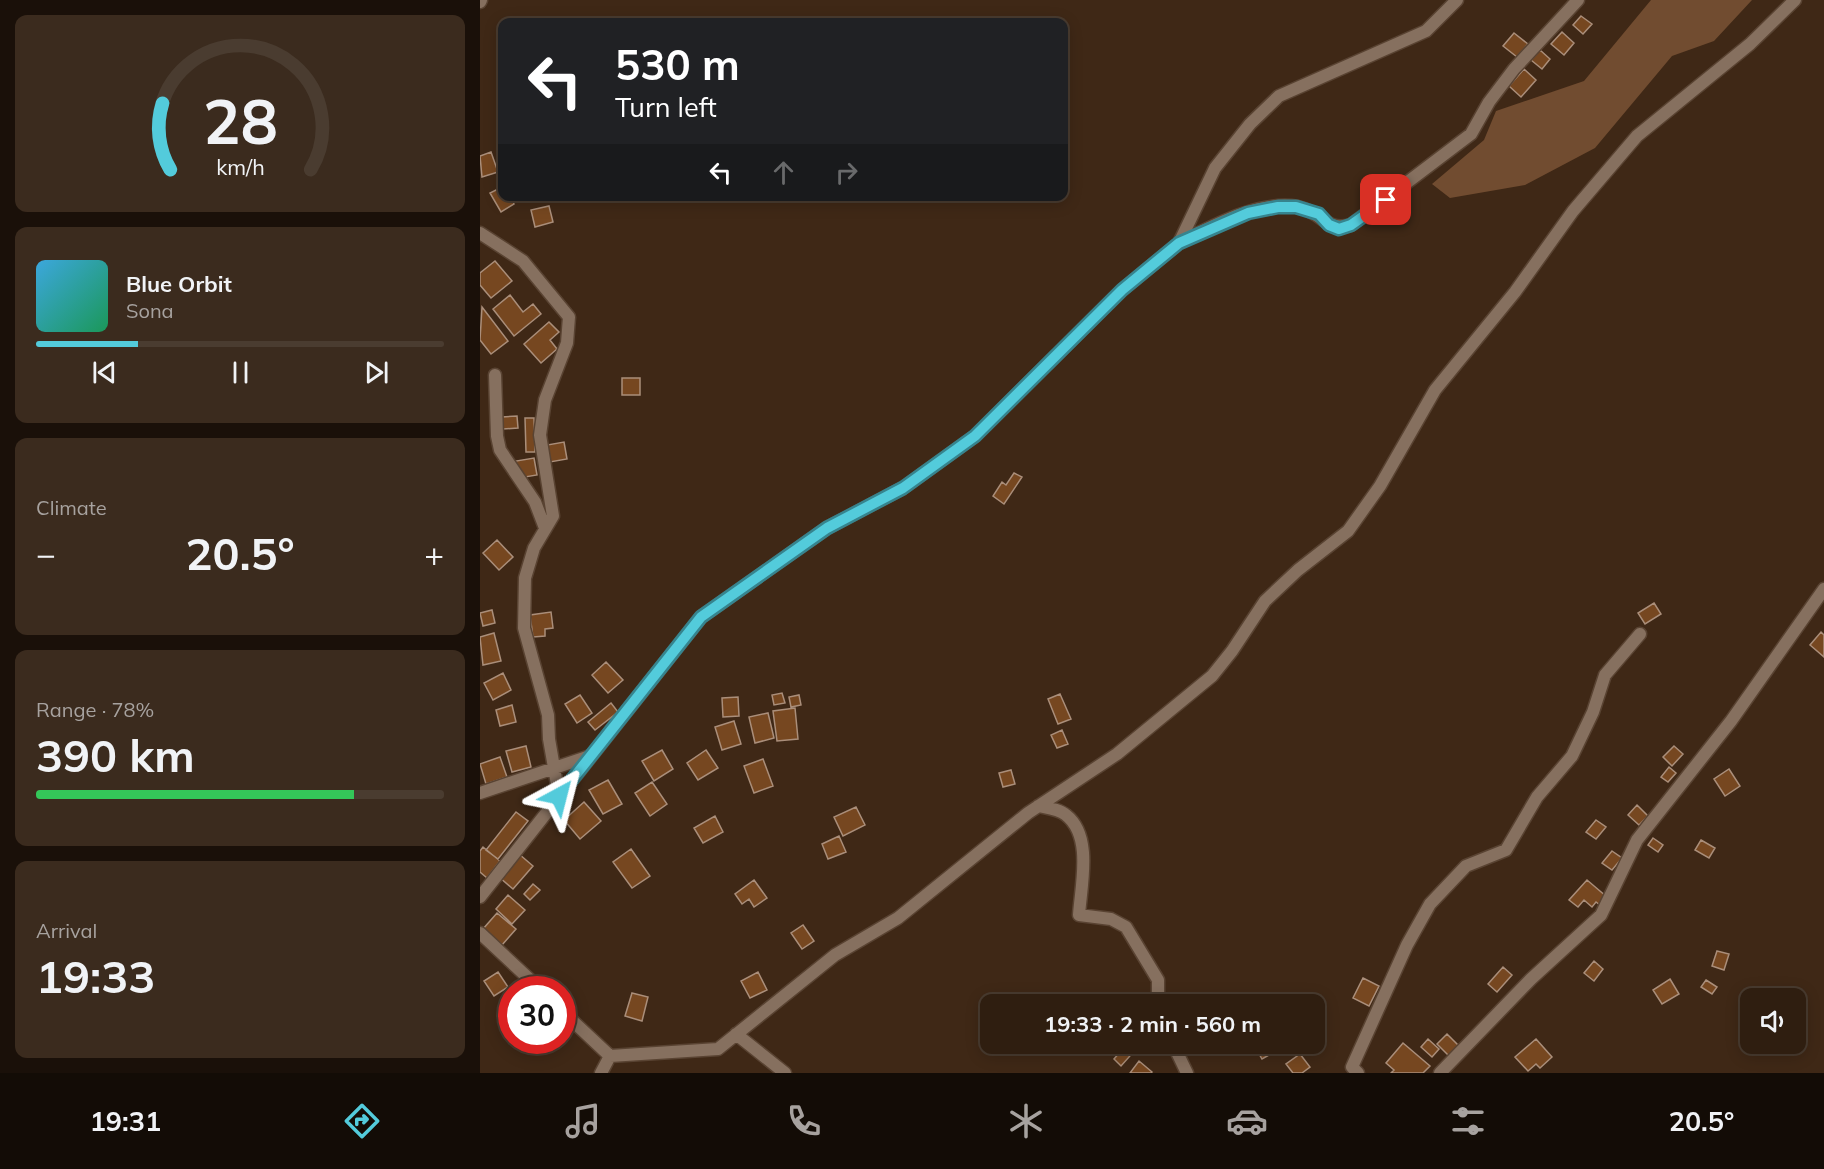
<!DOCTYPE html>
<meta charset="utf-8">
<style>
:root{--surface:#2f1e10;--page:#3b2b1e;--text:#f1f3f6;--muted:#a7a29f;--line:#4a3c30;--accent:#53cbdb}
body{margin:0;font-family:Mulish,sans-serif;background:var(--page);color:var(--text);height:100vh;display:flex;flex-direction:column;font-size:22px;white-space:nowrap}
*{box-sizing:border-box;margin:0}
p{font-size:20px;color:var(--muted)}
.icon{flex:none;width:33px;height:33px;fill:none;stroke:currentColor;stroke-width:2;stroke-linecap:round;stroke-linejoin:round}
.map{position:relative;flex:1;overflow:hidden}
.details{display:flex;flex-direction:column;gap:15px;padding:15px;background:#1a1009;width:480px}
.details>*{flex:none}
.hud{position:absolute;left:18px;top:18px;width:570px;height:183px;border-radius:12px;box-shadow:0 3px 15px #0003,0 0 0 2px var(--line);background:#202124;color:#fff;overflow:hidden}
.tools{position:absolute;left:1260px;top:988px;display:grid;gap:12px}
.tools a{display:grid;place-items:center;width:66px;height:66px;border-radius:12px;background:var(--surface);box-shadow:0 3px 15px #0003,0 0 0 2px var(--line);font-size:30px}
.speed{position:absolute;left:18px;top:976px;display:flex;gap:12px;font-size:30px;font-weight:700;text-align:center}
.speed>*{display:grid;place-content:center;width:78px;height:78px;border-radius:50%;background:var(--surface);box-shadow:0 3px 15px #0003,0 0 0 2px var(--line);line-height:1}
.speed .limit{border:9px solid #d22;background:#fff;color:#111}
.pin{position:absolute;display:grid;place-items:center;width:51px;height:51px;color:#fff;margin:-26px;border-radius:12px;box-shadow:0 3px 9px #0006}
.me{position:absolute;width:66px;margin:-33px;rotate:38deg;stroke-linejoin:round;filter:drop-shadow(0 0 4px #0008)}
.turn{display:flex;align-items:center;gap:21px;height:126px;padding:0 18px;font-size:27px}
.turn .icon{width:78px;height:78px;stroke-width:2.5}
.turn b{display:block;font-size:42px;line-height:51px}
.lanes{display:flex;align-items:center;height:57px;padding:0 18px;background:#0003;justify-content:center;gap:30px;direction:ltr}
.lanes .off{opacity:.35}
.big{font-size:45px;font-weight:700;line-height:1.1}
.details .tile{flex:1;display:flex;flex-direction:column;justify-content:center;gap:9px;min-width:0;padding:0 21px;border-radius:12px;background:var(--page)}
.details .dial{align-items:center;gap:0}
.dial svg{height:156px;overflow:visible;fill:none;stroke:var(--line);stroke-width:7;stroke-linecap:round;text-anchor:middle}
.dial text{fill:var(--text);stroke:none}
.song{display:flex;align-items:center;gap:18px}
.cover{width:72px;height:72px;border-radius:9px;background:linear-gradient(135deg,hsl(200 70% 55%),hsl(150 70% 35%))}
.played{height:6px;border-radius:3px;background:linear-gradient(90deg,var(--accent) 25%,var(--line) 25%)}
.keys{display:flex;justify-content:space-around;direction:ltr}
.heat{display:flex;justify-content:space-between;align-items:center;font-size:33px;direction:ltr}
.charge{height:9px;border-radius:4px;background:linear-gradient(90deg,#34c759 78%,var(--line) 0)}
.trip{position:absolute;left:500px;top:994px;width:345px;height:60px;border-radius:12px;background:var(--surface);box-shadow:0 3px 15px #0003,0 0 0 2px var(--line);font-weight:700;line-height:60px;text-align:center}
.tab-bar{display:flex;height:96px;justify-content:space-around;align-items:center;background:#130c06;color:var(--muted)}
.tab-bar .icon{width:42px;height:42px}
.tab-bar .on{color:var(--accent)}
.tab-bar b{font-size:27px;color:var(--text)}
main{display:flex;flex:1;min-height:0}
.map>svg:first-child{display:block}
</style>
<main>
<section class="details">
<div class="tile dial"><svg viewBox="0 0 100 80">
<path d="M14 69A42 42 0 1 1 86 69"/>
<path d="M14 69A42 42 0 0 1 10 35" stroke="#53cbdb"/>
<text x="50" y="56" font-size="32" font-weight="700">28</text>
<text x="50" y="72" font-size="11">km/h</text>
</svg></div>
<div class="tile">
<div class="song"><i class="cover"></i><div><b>Blue Orbit</b><p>Sona</p></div></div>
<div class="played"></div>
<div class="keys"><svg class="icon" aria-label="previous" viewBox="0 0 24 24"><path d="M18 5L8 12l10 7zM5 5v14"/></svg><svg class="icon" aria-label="pause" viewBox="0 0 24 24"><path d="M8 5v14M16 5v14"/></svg><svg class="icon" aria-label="next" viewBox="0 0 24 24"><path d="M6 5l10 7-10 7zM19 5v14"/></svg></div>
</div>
<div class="tile"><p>Climate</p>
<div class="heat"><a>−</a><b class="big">20.5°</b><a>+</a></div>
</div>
<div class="tile"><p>Range · 78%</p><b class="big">390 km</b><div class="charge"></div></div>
<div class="tile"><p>Arrival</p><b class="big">19:33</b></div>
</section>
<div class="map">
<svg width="1344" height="1073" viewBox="0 0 1344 1073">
<rect width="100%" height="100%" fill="#3f2816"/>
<path fill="#714c30" d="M1171 0H1272L1234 41 1192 56 1115 148 1045 185 970 198 952 184 1004 140 1016 111 1104 81Z"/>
<path fill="#764720" stroke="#aa8e7a" stroke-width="1.5" d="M1101 16 1112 24 1103 34 1093 25Z
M1082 32 1094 43 1084 55 1071 44Z
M1034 33 1048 44 1037 57 1023 46Z
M1060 50 1070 59 1062 69 1051 60Z
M1044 69 1056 80 1041 97 1029 86Z
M11 152 18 172 2 177 0 156Z
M22 187V196H30L34 204 21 212 10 193Z
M69 206 73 222 55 227 51 210Z
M15 261 32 281 11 298 0 285V273Z
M30 295 43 312 53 304 61 314 34 336 13 309Z
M2 307 28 341 11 354 0 340Z
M69 322 79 332 70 340 77 349 61 363 44 344Z
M142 378H160V395H142Z
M37 416 38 428 23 429 22 417Z
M45 418H54L55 452H46Z
M84 442 87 459 70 462 67 445Z
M54 458 57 475 39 478 36 461Z
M534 473 542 477 524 504 513 496 522 482 526 485Z
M17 540 33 557 19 570 3 553Z
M1174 603 1181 614 1165 624 1158 613Z
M12 610 15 623 3 626 0 613Z
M71 612 73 628 65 629V636L53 637 50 615Z
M1341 632 1344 635V657L1330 645Z
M14 633 21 661 3 665 0 637Z
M126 662 143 680 128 693 112 675Z
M23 673 31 690 13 700 4 683Z
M302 693 305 703 294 705 292 695Z
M580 694 591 719 578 724 568 699Z
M100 695 112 713 97 723 85 704Z
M319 695 321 705 311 707 309 697Z
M258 697 259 716 243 717 242 698Z
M131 703 138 712 115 730 108 722Z
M32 705 36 722 20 726 16 710Z
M315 708 318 739 297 741 293 711Z
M288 713 294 738 275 743 269 717Z
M254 721 261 744 242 750 235 727Z
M582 730 588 744 577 748 571 735Z
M46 746 51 767 32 772 26 751Z
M1194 746 1203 754 1192 766 1183 757Z
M182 750 193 769 174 781 162 761Z
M226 750 238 768 218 780 207 763Z
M20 757 27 777 6 784 0 764Z
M283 759 293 786 274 793 264 766Z
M1189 767 1196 773 1188 782 1181 777Z
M1249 769 1260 786 1245 796 1234 779Z
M531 770 535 784 523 787 519 773Z
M128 780 142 804 123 814 109 790Z
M172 782 187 804 170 816 155 793Z
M104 802 121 821 100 839 84 820Z
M1157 805 1168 816 1159 825 1148 815Z
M376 807 385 825 363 836 354 817Z
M36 812 48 821 18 859 6 850Z
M235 816 243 832 223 843 214 828Z
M1116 820 1126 827 1116 839 1106 832Z
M359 836 366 852 348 859 342 844Z
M1173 838 1183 845 1178 852 1168 845Z
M1221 840 1235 848 1229 858 1215 850Z
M3 847 20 861 7 878 0 872V851Z
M151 849 170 876 152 888 133 862Z
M1132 851 1142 858 1132 870 1122 863Z
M39 854 53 866 33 889 19 877Z
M274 880 287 898 274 907 269 899 262 904 255 894Z
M1107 880 1127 897 1120 905 1116 902 1112 907 1104 900 1098 907 1089 900Z
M53 884 60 890 50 900 44 894Z
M28 895 45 910 32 924 16 909Z
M17 913 36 929 22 945 3 929Z
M323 925 334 941 322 949 311 933Z
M1237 951 1249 954 1244 970 1232 966Z
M1114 961 1123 969 1114 981 1104 973Z
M1023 967 1032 975 1017 992 1008 984Z
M18 972 28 987 14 996 4 981Z
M278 972 287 990 270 998 261 981Z
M883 978 899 986 889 1006 873 998Z
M1190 979 1199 994 1182 1004 1173 990Z
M1226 980 1237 987 1232 994 1221 987Z
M152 993 168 997 162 1021 145 1016Z
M967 1034 980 1047 970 1057 957 1044Z
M948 1039 959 1049 952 1057 941 1047Z
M1056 1039 1072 1057 1060 1068 1056 1064 1048 1071 1035 1057Z
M923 1043 950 1066 943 1073H911L914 1070 906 1063Z
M647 1044 658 1047 641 1066 634 1059Z
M795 1044 798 1050 782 1059 774 1045Z
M820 1054 830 1067 822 1073H813L806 1064Z
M659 1061 672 1072 671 1073H650Z"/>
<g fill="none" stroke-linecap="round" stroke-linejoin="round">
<g stroke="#594332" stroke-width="15">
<path id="minor" d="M0 2 1 0
M0 233 43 261 89 317 87 343 65 400 60 435 73 516 54 548 45 578 44 628 68 715 69 739 79 796
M699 243C733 226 779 200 818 207 845 213 844 232 871 225L991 134 1009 102 1034 69 1098 0
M15 375 17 436 20 450 55 502 65 528
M0 793 110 756
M558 806C567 808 579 809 586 815 613 836 601 885 599 915L631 919 646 927 678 980V1005
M0 897 221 617 347 528 423 488 495 436 642 290 699 243 735 168 770 124 799 96 946 31 977 0
M0 933 61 990
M82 1011 130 1056 238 1049 355 955 418 918 548 813 637 754 732 676 752 651 785 601 818 570 868 531 900 486 955 390 1035 292 1093 211 1157 136 1270 44 1315 0
M256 1034 305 1073
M693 1044 707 1073
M121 1073 130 1056
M878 1073 872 1067 927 945 950 904 986 866 1026 850 1057 797 1092 756 1113 712 1125 675 1160 634
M960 1073 1051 979 1121 915 1157 840 1251 721 1344 589"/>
</g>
<use href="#minor" stroke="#86705f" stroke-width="12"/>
</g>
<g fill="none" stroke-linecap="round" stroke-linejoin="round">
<g stroke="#36848e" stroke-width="15">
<path id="route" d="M79 796 221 617 347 528 423 488 495 436 642 290 699 243 768 213 798 207H816L839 214 849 225 859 229 871 225 906 200"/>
</g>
<use href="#route" stroke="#53cbdb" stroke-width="10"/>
</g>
</svg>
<div class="tools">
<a><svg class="icon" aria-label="sound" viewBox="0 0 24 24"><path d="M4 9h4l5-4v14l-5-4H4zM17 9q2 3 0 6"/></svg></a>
</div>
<div class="speed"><div class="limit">30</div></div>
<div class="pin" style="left:906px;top:200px;background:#d93025"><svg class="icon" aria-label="arrive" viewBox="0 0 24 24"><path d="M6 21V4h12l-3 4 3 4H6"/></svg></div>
<svg class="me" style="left:79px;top:796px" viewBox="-20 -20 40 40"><path d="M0-17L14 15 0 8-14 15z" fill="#53cbdb" stroke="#fff" stroke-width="4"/></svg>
<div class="trip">19:33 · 2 min · 560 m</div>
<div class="hud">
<div class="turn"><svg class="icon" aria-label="left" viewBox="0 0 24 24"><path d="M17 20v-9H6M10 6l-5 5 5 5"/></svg><div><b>530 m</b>Turn left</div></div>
<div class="lanes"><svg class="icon" aria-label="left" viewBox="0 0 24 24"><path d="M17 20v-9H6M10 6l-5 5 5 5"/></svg><svg class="icon off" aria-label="ahead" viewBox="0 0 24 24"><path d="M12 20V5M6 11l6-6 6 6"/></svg><svg class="icon off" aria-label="right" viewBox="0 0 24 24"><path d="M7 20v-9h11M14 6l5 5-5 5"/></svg></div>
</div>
</div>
</main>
<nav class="tab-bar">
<b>19:31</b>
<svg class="icon on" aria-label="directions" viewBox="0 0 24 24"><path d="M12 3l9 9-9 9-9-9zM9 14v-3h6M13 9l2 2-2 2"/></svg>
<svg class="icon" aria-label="music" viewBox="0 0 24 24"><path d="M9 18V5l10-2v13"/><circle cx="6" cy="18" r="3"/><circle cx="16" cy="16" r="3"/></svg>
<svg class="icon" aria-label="phone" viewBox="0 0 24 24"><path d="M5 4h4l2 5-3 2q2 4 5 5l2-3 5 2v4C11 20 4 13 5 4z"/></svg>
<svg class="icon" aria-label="climate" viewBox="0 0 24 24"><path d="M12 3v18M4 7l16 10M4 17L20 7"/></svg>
<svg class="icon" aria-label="car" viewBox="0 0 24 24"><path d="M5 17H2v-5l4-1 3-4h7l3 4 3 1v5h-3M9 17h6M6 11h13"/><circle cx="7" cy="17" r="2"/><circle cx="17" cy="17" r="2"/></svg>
<svg class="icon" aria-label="filters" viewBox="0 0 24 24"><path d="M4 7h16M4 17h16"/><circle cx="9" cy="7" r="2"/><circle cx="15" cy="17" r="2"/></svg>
<b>20.5°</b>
</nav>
